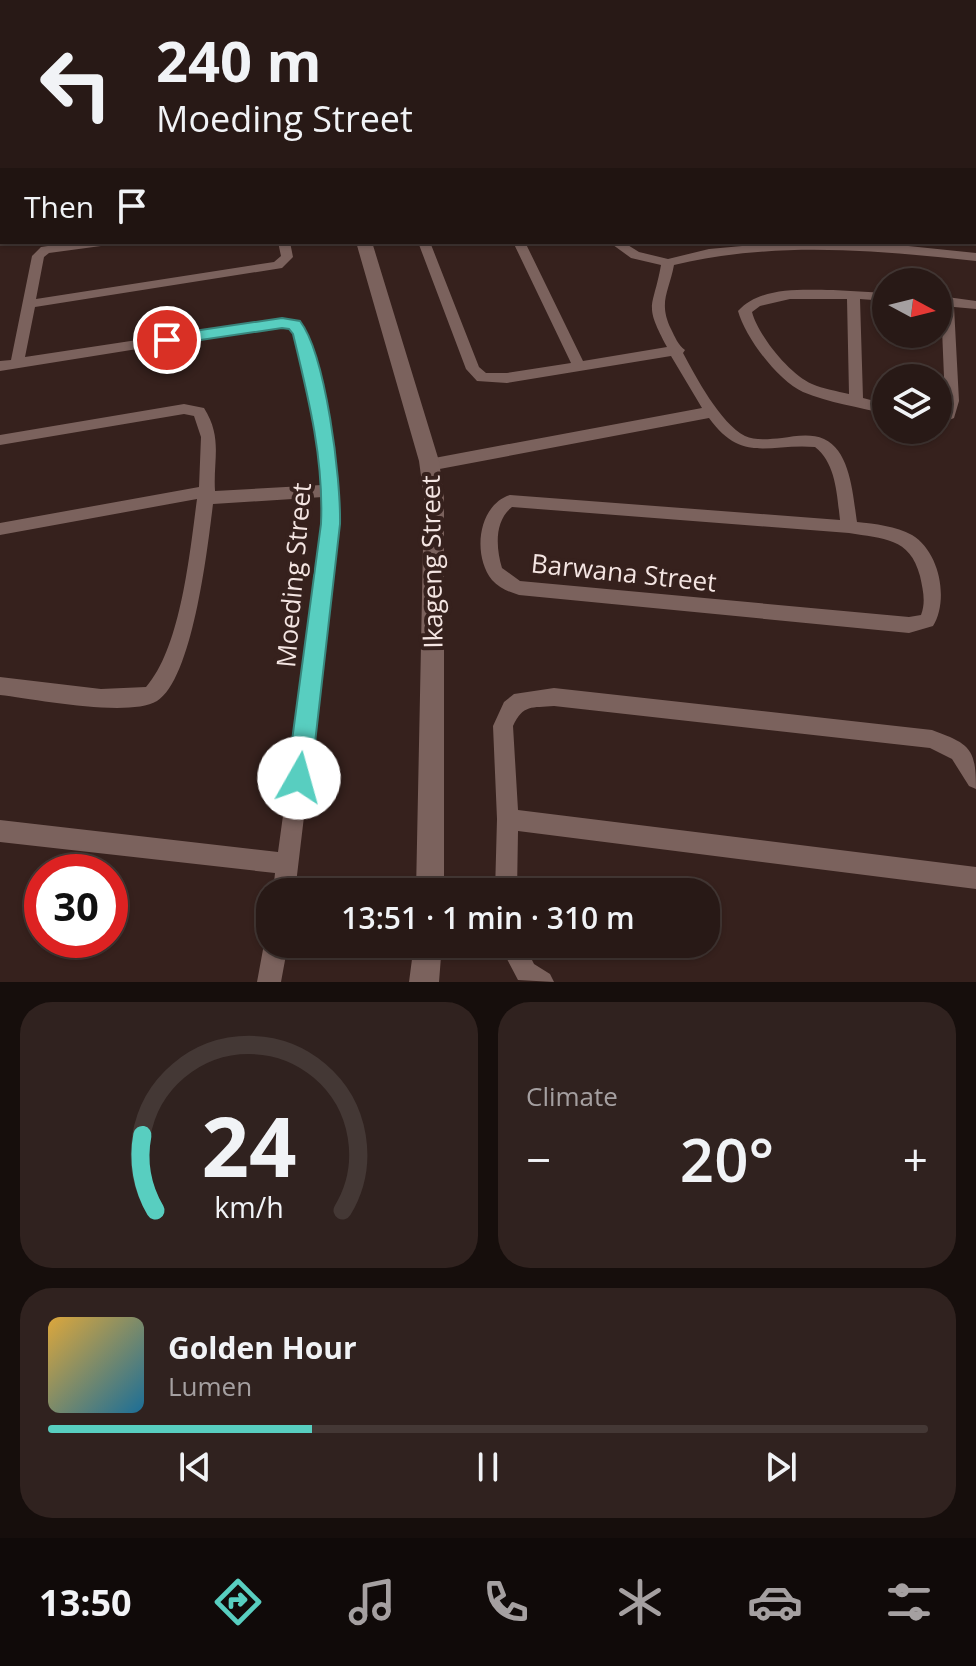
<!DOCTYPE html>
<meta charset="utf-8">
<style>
:root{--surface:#281916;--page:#30221f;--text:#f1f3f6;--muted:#a5a0a1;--line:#443835;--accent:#58cec0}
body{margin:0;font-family:"Open Sans",sans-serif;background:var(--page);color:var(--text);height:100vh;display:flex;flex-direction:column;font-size:30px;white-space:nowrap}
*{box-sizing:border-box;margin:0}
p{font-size:26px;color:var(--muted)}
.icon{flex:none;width:44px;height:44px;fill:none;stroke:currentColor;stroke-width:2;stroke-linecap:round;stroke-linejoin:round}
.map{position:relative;height:982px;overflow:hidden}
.drawer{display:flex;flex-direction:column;gap:20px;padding:20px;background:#160e0c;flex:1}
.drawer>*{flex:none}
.top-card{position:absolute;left:0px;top:0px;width:976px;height:244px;box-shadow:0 2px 6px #0004,0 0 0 2px var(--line);background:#281916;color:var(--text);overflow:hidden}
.needle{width:52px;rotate:97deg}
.controls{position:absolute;left:872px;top:268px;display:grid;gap:16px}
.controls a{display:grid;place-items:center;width:80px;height:80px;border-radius:50%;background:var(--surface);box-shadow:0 2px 6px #0004,0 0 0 2px var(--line);font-size:40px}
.speed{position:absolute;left:24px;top:854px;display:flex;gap:16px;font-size:40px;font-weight:700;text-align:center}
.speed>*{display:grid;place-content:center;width:104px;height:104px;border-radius:50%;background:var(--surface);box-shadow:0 2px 6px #0004,0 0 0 2px var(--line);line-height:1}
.speed .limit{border:12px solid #d22;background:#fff;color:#111}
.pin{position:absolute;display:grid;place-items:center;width:68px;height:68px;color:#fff;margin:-34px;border:4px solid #fff;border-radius:50%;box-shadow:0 2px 8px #0007}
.me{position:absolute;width:88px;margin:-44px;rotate:7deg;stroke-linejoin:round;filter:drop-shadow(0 0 6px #0008)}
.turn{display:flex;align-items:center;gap:28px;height:168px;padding:0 24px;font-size:36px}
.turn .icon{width:104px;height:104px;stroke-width:2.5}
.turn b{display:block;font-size:56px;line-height:68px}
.then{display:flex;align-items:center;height:76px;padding:0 24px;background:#0003;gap:16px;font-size:30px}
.big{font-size:60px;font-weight:600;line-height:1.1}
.drawer .card{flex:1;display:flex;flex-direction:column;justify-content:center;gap:12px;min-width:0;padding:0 28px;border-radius:32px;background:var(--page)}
.drawer .dial{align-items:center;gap:0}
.dial svg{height:208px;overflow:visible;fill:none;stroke:var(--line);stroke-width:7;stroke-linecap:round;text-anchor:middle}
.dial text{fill:var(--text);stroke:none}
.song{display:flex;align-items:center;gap:24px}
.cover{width:96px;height:96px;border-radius:12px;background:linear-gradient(135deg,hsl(40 70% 55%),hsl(200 70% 35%))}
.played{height:8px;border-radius:4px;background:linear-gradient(90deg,var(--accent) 30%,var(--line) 30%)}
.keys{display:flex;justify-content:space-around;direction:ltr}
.heat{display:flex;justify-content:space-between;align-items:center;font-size:44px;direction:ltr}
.drawer .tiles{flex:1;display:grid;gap:20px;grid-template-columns:1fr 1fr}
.card:last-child{grid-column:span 2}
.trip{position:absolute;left:256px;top:878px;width:464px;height:80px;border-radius:32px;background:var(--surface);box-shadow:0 2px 6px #0004,0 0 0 2px var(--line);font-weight:600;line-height:80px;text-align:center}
.tabs{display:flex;height:128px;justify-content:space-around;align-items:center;background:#100a09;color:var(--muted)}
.tabs .icon{width:56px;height:56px}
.tabs .active{color:var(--accent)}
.tabs b{font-size:36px;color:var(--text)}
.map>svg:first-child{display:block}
</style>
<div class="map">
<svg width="976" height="982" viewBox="0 0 976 982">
<rect width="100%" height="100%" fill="#36211d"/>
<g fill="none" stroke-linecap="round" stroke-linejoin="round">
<path fill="#7b625d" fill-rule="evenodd" d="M28 0H36V2H28Z
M315 0H323V2H315Z
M604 0H612V2H604Z
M645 0H653V2H645Z
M685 0H693V2H685Z
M825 0H833L834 2H826Z
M870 0H878L879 2H871Z
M0 32H2V38H0Z
M0 58H2V64H0Z
M0 89H2V95H0Z
M0 122H2V128H0Z
M75 242H107L101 246 49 253 44 257 36 299 274 262 281 256 278 242H290L293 257 282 268 35 307 25 357 262 321 292 319C328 332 339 488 339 524L295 892H273L275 873 0 842V820L278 852 323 524V497L213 504C208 545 193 679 157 701 128 718 35 699 0 695V677L101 689 146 687C181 648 190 551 197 499L0 535V523L199 487 201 437 194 416 184 414 0 445V435L184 404 204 408C223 438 213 460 215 491L322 485C321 452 310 349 289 327L262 329 0 371V361L11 360 32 256 41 247Z
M418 242H430L479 367 486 373H507L571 363 513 242H525L583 361 667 347C643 302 653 310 661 265L631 258 609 242H623L639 252 668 259 709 249 787 242 889 244 976 253V261C875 250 774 241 674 265 669 292 658 302 671 329 675 337 678 345 685 350L683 353C696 377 720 423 745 436 755 441 770 439 782 438 795 436 811 433 824 439 851 451 853 497 857 522 875 524 896 526 912 535 940 552 949 600 933 626L909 633 519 595C509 592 499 588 492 580 472 555 478 505 510 495L840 520C837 495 836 463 815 447 769 443 742 464 709 418L429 471 423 469 421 465 429 459 702 408 671 356 507 383 477 381 466 369ZM512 507 849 533C883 539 910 537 920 576 923 590 926 602 921 615L909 617 520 581 502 568C496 548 494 521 512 507Z
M833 290 886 293V301L860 299 863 398 886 404V414C859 407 829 403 803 392 778 381 745 337 738 311 761 286 802 290 833 290ZM790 299H847L849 394C837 391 823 389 812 384 789 374 758 335 752 312L760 306Z
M947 297 976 301V309L954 307 959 401 954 418 938 425V413L942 411 945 401 941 305 938 304V298Z
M554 688 932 730C970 744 976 748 976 789L969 786 952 759 930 748 554 706C532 708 523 704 513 726L518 810 976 867V889L518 831 517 892H495L497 819 493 726 504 702 514 694Z
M270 935V944H288L281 982H257L264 944Z
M499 944H524L534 964 550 974 554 982 518 980Z"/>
<path fill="#7b625d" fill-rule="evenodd" d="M974 129H976V137H974Z
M356 242H372L439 461 444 498V892H416L424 498 419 461Z
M414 944H442L439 982H409Z"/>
</g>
<path fill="#58cec0" stroke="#39867d" stroke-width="2" d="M282 318 300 321C326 355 341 479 340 524L311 778 307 786 299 789 291 786 287 778 321 524C324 459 308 396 293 334L289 329 282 328 167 345 159 340 167 335Z"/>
<g text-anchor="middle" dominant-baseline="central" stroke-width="8" stroke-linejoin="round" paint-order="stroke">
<g font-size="26" fill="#f4e5e2" stroke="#36211d">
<text transform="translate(431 562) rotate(-91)">Ikageng Street</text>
<text transform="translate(624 572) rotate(6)">Barwana Street</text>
<text transform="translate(293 575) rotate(-85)">Moeding Street</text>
</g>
</g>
</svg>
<div class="controls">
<a><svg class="needle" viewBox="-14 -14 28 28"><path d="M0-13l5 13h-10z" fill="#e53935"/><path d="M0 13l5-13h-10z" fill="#a5a0a1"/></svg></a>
<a><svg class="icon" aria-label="layers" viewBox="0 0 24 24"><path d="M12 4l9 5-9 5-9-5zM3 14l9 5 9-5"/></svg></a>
</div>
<div class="speed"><div class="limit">30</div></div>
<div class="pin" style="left:167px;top:340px;background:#d93025"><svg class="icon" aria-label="arrive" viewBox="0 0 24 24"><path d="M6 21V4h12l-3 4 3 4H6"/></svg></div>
<svg class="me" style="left:299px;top:778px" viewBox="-20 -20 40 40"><circle r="19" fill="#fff"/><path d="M0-13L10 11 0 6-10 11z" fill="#58cec0"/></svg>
<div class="trip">13:51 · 1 min · 310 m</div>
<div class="top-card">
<div class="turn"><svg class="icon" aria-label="left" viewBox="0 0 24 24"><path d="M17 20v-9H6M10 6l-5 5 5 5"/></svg><div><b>240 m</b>Moeding Street</div></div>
<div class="then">Then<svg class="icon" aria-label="arrive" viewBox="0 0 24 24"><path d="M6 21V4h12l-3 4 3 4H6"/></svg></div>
</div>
</div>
<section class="drawer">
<div class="tiles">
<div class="card dial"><svg viewBox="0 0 100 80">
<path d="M14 69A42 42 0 1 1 86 69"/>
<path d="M14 69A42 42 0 0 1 9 40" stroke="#58cec0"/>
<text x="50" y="56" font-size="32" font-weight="700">24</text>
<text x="50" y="72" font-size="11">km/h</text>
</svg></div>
<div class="card"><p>Climate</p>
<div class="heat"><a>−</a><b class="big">20°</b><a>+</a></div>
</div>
<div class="card">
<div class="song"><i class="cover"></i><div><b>Golden Hour</b><p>Lumen</p></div></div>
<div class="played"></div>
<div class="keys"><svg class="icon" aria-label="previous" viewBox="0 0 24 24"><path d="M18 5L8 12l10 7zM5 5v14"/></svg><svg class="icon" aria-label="pause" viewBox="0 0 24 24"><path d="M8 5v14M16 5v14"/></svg><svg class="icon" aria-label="next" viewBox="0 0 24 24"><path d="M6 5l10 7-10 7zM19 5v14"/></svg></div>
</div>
</div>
</section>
<nav class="tabs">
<b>13:50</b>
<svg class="icon active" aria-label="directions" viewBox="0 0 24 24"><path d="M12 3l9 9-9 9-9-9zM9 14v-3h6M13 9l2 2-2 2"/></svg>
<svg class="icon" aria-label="music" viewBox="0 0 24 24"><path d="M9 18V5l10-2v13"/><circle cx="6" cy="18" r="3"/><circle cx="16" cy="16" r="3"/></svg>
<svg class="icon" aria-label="phone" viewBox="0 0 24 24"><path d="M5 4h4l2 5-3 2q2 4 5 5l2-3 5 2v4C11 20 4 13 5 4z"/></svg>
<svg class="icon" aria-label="climate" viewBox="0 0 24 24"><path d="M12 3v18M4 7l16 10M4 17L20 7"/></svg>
<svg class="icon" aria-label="car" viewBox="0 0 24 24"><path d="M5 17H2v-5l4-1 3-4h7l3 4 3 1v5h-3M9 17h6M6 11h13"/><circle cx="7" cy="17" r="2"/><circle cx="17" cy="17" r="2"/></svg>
<svg class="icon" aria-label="filters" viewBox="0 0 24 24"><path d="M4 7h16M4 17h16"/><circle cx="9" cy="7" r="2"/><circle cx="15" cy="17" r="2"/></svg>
</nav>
